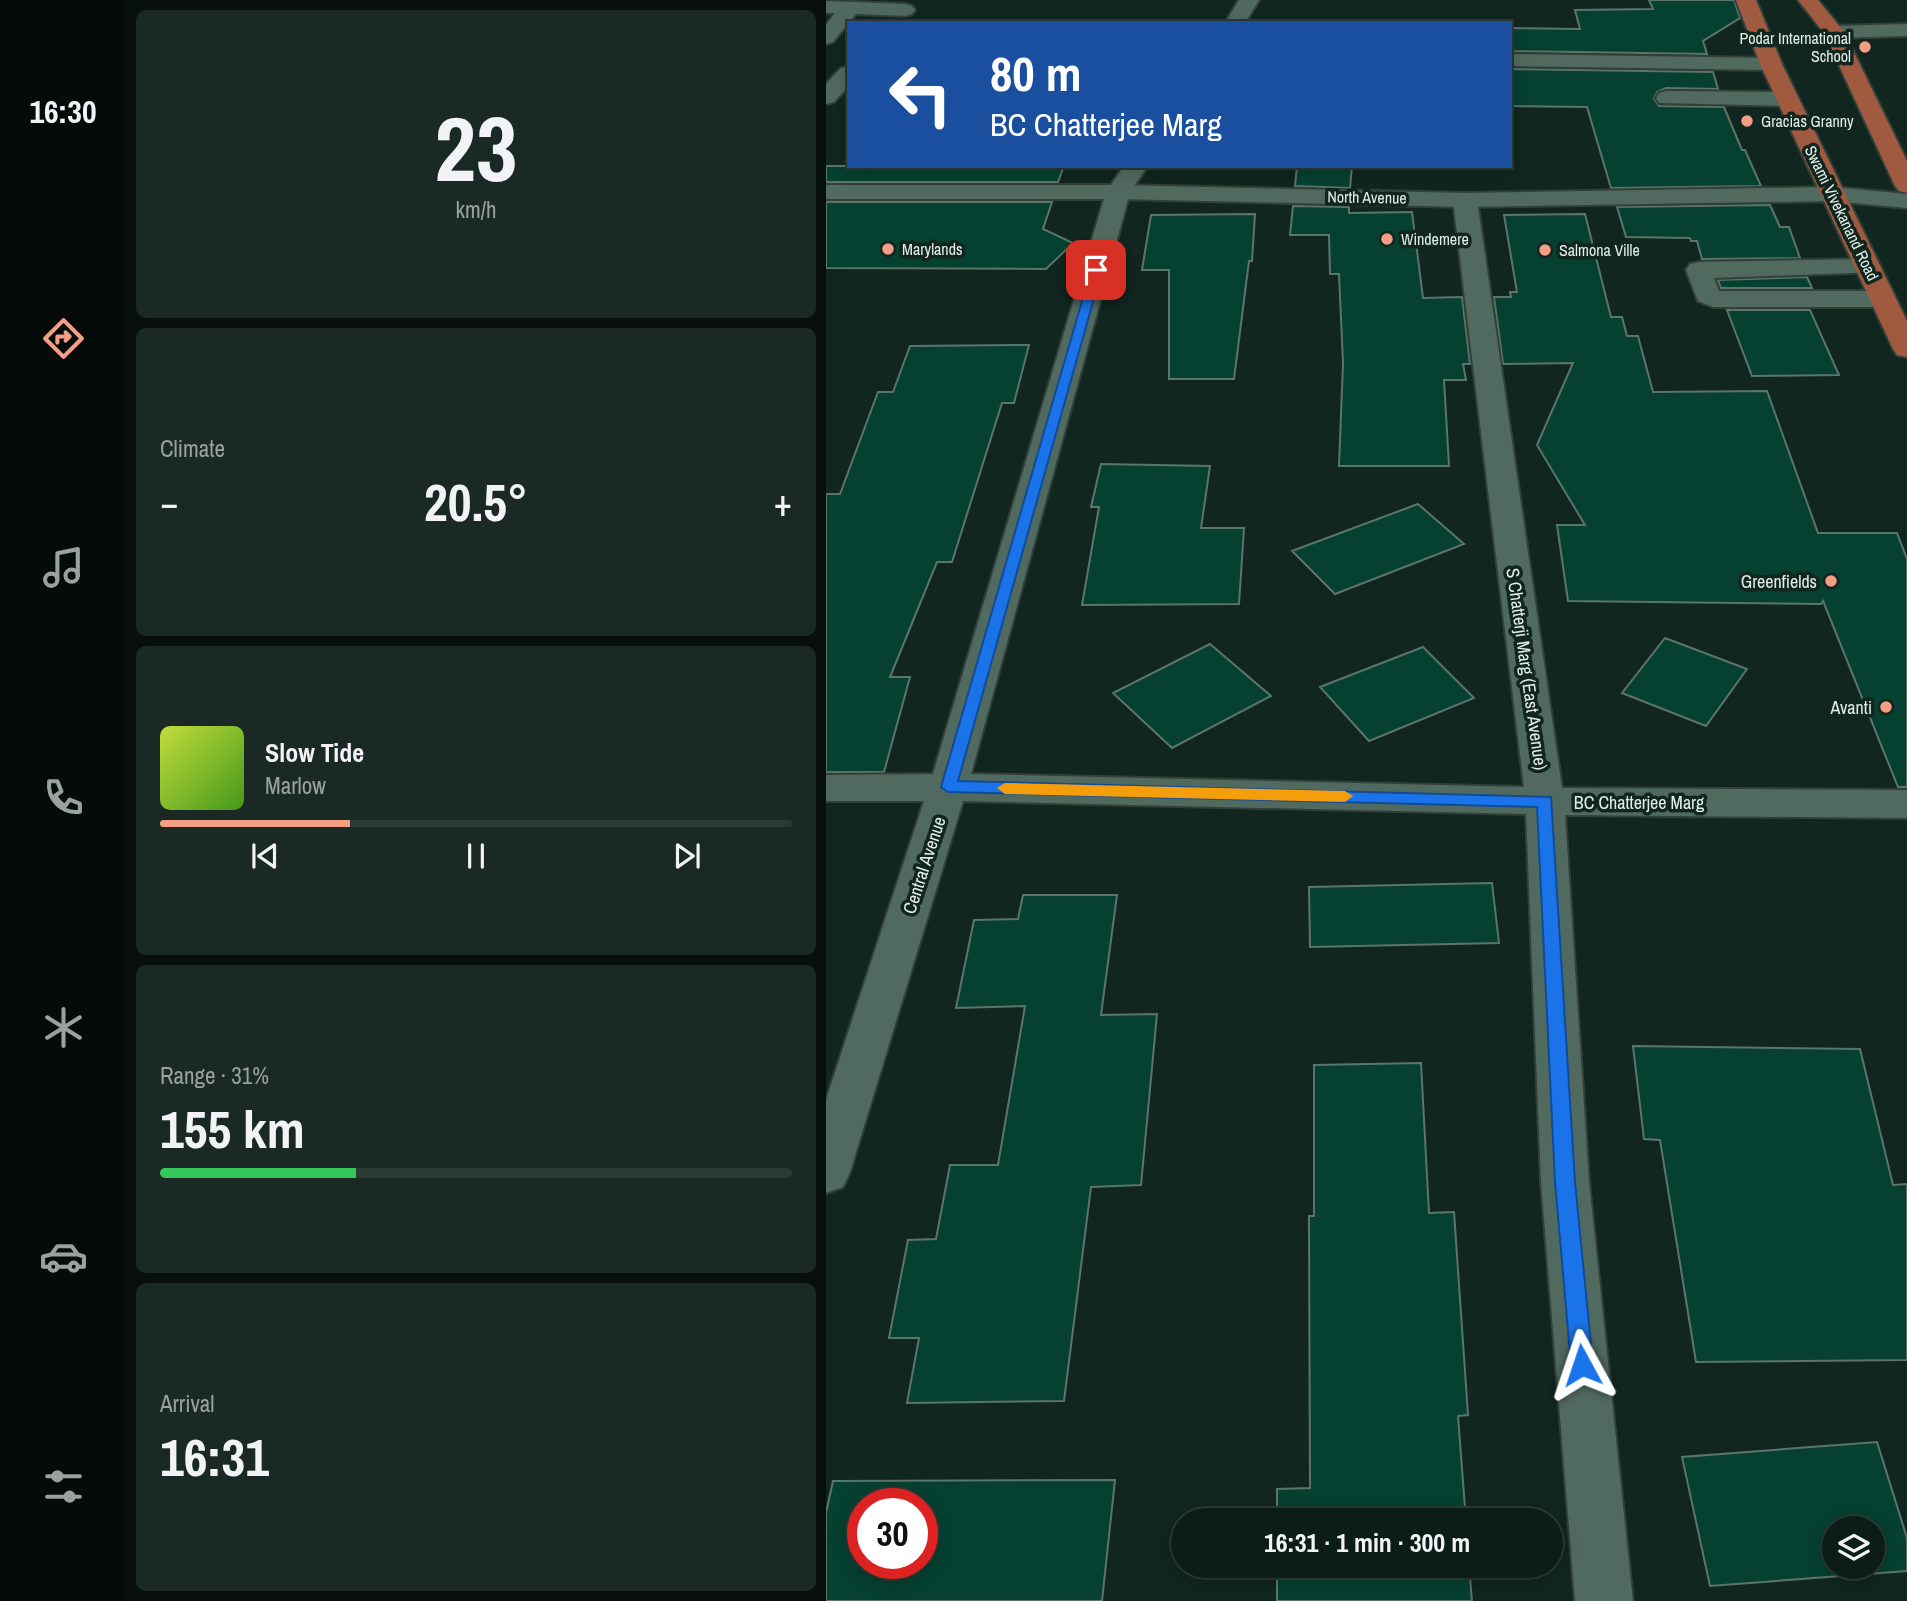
<!DOCTYPE html>
<meta charset="utf-8">
<style>
:root{--surface:#0c1c16;--page:#1a2923;--text:#f1f3f6;--muted:#9aa1a1;--line:#2c3a35;--accent:#f49e86}
body{margin:0;font-family:"Archivo Narrow",sans-serif;background:var(--page);color:var(--text);height:100vh;display:flex;flex-direction:column;font-size:26px;white-space:nowrap}
*{box-sizing:border-box;margin:0}
p{font-size:23px;color:var(--muted)}
.icon{flex:none;width:38px;height:38px;fill:none;stroke:currentColor;stroke-width:2;stroke-linecap:round;stroke-linejoin:round}
.map{position:relative;flex:1;overflow:hidden}
.sheet{display:flex;flex-direction:column;gap:10px;padding:10px;background:#070f0c;width:700px}
.sheet>*{flex:none}
.guide{position:absolute;left:21px;top:21px;width:665px;height:147px;border-radius:0px;box-shadow:0 4px 18px #0003,0 0 0 2px var(--line);background:#1a4fa0;color:#fff;overflow:hidden}
.tools{position:absolute;left:996px;top:1516px;display:grid;gap:14px}
.tools a{display:grid;place-items:center;width:63px;height:63px;border-radius:50%;background:var(--surface);box-shadow:0 4px 18px #0003,0 0 0 2px var(--line);font-size:35px}
.speed{position:absolute;left:21px;top:1488px;display:flex;gap:14px;font-size:35px;font-weight:700;text-align:center}
.speed>*{display:grid;place-content:center;width:91px;height:91px;border-radius:50%;background:var(--surface);box-shadow:0 4px 18px #0003,0 0 0 2px var(--line);line-height:1}
.speed .limit{border:10px solid #d22;background:#fff;color:#111}
.pin{position:absolute;display:grid;place-items:center;width:60px;height:60px;color:#fff;margin:-30px;border-radius:14px;box-shadow:0 4px 10px #0006}
.me{position:absolute;width:77px;margin:-38px;rotate:355deg;stroke-linejoin:round;filter:drop-shadow(0 0 5px #0008)}
.turn{display:flex;align-items:center;gap:24px;height:147px;padding:0 28px;font-size:32px}
.turn .icon{width:91px;height:91px;stroke-width:2.5}
.turn b{display:block;font-size:49px;line-height:60px}
.big{font-size:52px;font-weight:700;line-height:1.1}
.sheet .card{flex:1;display:flex;flex-direction:column;justify-content:center;gap:10px;min-width:0;padding:0 24px;border-radius:10px;background:var(--page)}
.sheet .dial{align-items:center;gap:0}
.dial b{font-size:91px;line-height:1}
.song{display:flex;align-items:center;gap:21px}
.cover{width:84px;height:84px;border-radius:10px;background:linear-gradient(135deg,hsl(70 70% 55%),hsl(100 70% 35%))}
.played{height:7px;border-radius:4px;background:linear-gradient(90deg,var(--accent) 30%,var(--line) 30%)}
.keys{display:flex;justify-content:space-around;direction:ltr}
.heat{display:flex;justify-content:space-between;align-items:center;font-size:38px;direction:ltr}
.charge{height:10px;border-radius:5px;background:linear-gradient(90deg,#34c759 31%,var(--line) 0)}
.trip{position:absolute;left:345px;top:1508px;width:392px;height:70px;border-radius:35px;background:var(--surface);box-shadow:0 4px 18px #0003,0 0 0 2px var(--line);font-weight:700;line-height:70px;text-align:center}
main{display:flex;flex:1;min-height:0}
.tabs{display:flex;flex-direction:column;width:126px;justify-content:space-around;align-items:center;background:#050b09;color:var(--muted)}
.tabs .icon{width:49px;height:49px}
.tabs .on{color:var(--accent)}
.tabs b{font-size:32px;color:var(--text)}
.map>svg:first-child{display:block}
</style>
<main>
<nav class="tabs">
<b>16:30</b>
<svg class="icon on" aria-label="directions" viewBox="0 0 24 24"><path d="M12 3l9 9-9 9-9-9zM9 14v-3h6M13 9l2 2-2 2"/></svg>
<svg class="icon" aria-label="music" viewBox="0 0 24 24"><path d="M9 18V5l10-2v13"/><circle cx="6" cy="18" r="3"/><circle cx="16" cy="16" r="3"/></svg>
<svg class="icon" aria-label="phone" viewBox="0 0 24 24"><path d="M5 4h4l2 5-3 2q2 4 5 5l2-3 5 2v4C11 20 4 13 5 4z"/></svg>
<svg class="icon" aria-label="climate" viewBox="0 0 24 24"><path d="M12 3v18M4 7l16 10M4 17L20 7"/></svg>
<svg class="icon" aria-label="car" viewBox="0 0 24 24"><path d="M5 17H2v-5l4-1 3-4h7l3 4 3 1v5h-3M9 17h6M6 11h13"/><circle cx="7" cy="17" r="2"/><circle cx="17" cy="17" r="2"/></svg>
<svg class="icon" aria-label="filters" viewBox="0 0 24 24"><path d="M4 7h16M4 17h16"/><circle cx="9" cy="7" r="2"/><circle cx="15" cy="17" r="2"/></svg>
</nav>
<section class="sheet">
<div class="card dial"><b>23</b><p>km/h</p></div>
<div class="card"><p>Climate</p>
<div class="heat"><a>−</a><b class="big">20.5°</b><a>+</a></div>
</div>
<div class="card">
<div class="song"><i class="cover"></i><div><b>Slow Tide</b><p>Marlow</p></div></div>
<div class="played"></div>
<div class="keys"><svg class="icon" aria-label="previous" viewBox="0 0 24 24"><path d="M18 5L8 12l10 7zM5 5v14"/></svg><svg class="icon" aria-label="pause" viewBox="0 0 24 24"><path d="M8 5v14M16 5v14"/></svg><svg class="icon" aria-label="next" viewBox="0 0 24 24"><path d="M6 5l10 7-10 7zM19 5v14"/></svg></div>
</div>
<div class="card"><p>Range · 31%</p><b class="big">155 km</b><div class="charge"></div></div>
<div class="card"><p>Arrival</p><b class="big">16:31</b></div>
</section>
<div class="map">
<svg width="1081" height="1601" viewBox="0 0 1081 1601">
<rect width="100%" height="100%" fill="#10261e"/>
<path fill="#064030" stroke="#5c756b" stroke-width="2" fill-rule="evenodd" d="M823 0H908L914 18 877 41 881 54 684 51V28L754 29 749 10 827 9Z
M684 69 887 72 892 89 840 88 831 92 828 99 833 106 898 107 916 150H919L935 186 785 188 761 107 684 106Z
M0 166H238L232 182H0Z
M471 166H526L524 188 469 186Z
M0 202H226L217 229 247 243 220 269 0 268Z
M944 205 954 227H963L974 258 876 259 871 241H865L864 238 800 237 791 207Z
M467 206 523 207V213L586 212 597 298 636 297 644 364H637L640 380H618L623 466H513L517 363 513 274H504L503 235H464Z
M429 214 426 261H423L408 379H343V270H316L325 215Z
M759 214 785 317H796L801 336H812L827 392 941 391 992 533H1071L1081 559V787H1072L997 601 995 604 742 601 731 525H759L711 445 747 363 677 364 668 297H685L684 292H691L678 215Z
M981 277 986 288H895L892 280Z
M901 310H984L1013 375 926 376Z
M203 345 188 403H176L126 562H111L64 677H84L58 772H0V494H14L52 392H67L84 346Z
M275 464 384 466 375 528H418L413 604 256 605 273 507H265Z
M592 504 638 544 509 594 466 551Z
M839 638 921 669 880 726 796 693Z
M384 644 445 696 346 748 287 693Z
M597 647 648 698 543 741 494 687Z
M666 883 673 943 484 947 483 887Z
M197 895H291L275 1015 331 1014 315 1185 265 1187 238 1401 81 1403 93 1338H63L82 1240 110 1239 124 1165H172L199 1006 130 1008 148 920 192 919Z
M807 1046 1034 1049 1067 1185 1081 1184V1360L870 1362 834 1140 818 1139Z
M595 1063 603 1213 628 1212 642 1415 632 1416 640 1521H451V1489L484 1488 483 1216H488V1065Z
M1051 1442 1081 1538V1571L884 1586 856 1457ZM1008 1528H1046V1566H1008Z
M289 1480 276 1601H0V1513L7 1481ZM37 1503H96V1563H37Z
M451 1566H643L646 1601H451Z"/>
<g fill="none" stroke-linecap="round" stroke-linejoin="round">
<g stroke="#32403a" stroke-width="4">
<path id="street" d="M413 0H433L419 23H399Z
M0 1 79 4 86 6 89 10 86 14 79 16 30 14 7 42 0 44V25L9 13H0Z
M1081 24V36L1008 38 1001 36 998 32 1001 28 1008 26Z
M684 54 945 58 952 60 956 64 952 68 945 70 684 66Z
M23 67V86L8 102 0 104V84L15 68Z
M841 91 961 92 969 94 972 99 969 104 961 106 833 103 830 98 833 93Z
M298 166H322L304 192 145 774 698 787 627 200 630 195 639 193 648 195 651 200 736 788 1081 790V818L739 815 763 1182 807 1601H749L715 1182 700 814 137 801 24 1172 17 1187 0 1193V1100L98 801H0V775L107 774 280 192Z
M1042 259 1051 262 1055 267 1051 272 888 278 893 291H1057L1066 293 1070 299 1066 305 1057 307H887L872 301 860 270 864 264 873 262Z"/>
</g>
<g stroke="#32403a" stroke-width="4">
<path id="secondary" d="M0 185H292L639 193 1007 187 1081 194V208L1007 201 639 207 292 199H0Z"/>
</g>
<g stroke="#32403a" stroke-width="4">
<path id="primary" d="M910 0H930L956 64 1081 321V357L1071 355 1067 349 934 64Z
M972 0H992L1018 32 1081 161V193L1073 191 1069 186 998 33Z"/>
</g>
<use href="#street" fill="#516a60" fill-rule="evenodd"/>
<use href="#secondary" fill="#516a60" fill-rule="evenodd"/>
<use href="#primary" fill="#9f5a3f" fill-rule="evenodd"/>
</g>
<path fill="#1a73e8" stroke="#114b97" stroke-width="2" d="M270 266 276 270 132 781 725 797 749 1182 767 1365 764 1372 756 1375 748 1372 745 1365 729 1182 711 807 122 792 115 787 265 270Z"/>
<path fill="#f59e0b" d="M179 783 519 791 527 796 519 802 179 794 171 788Z"/>
<g fill="#f49e86" stroke="#10261e" stroke-width="2.5">
<circle cx="1039" cy="47" r="7"/>
<circle cx="921" cy="121" r="7"/>
<circle cx="561" cy="239" r="7"/>
<circle cx="62" cy="249" r="7"/>
<circle cx="719" cy="250" r="7"/>
<circle cx="1005" cy="581" r="7"/>
<circle cx="1060" cy="707" r="7"/>
</g>
<g text-anchor="middle" dominant-baseline="central" stroke-width="7" stroke-linejoin="round" paint-order="stroke">
<g font-size="16" fill="#e2efe9" stroke="#10261e" text-anchor="start">
<text x="1025" y="38" text-anchor="end">Podar International<tspan x="1025" dy="18">School</tspan></text>
<text x="935" y="121">Gracias Granny</text>
<text x="575" y="239">Windemere</text>
<text x="76" y="249">Marylands</text>
<text x="733" y="250">Salmona Ville</text>
</g>
<g font-size="16" fill="#e2efe9" stroke="#10261e">
<text transform="translate(541 197) rotate(1)">North Avenue</text>
<text transform="translate(1016 213) rotate(64)">Swami Vivekanand Road</text>
</g>
<g font-size="18" fill="#e2efe9" stroke="#10261e" text-anchor="end">
<text x="991" y="581">Greenfields</text>
<text x="1046" y="707">Avanti</text>
</g>
<g font-size="18" fill="#e2efe9" stroke="#10261e">
<text transform="translate(701 669) rotate(82)">S Chatterji Marg (East Avenue)</text>
<text x="813" y="802">BC Chatterjee Marg</text>
<text transform="translate(98 865) rotate(-72)">Central Avenue</text>
</g>
</g>
</svg>
<div class="tools">
<a><svg class="icon" aria-label="layers" viewBox="0 0 24 24"><path d="M12 4l9 5-9 5-9-5zM3 14l9 5 9-5"/></svg></a>
</div>
<div class="speed"><div class="limit">30</div></div>
<div class="pin" style="left:270px;top:270px;background:#d93025"><svg class="icon" aria-label="arrive" viewBox="0 0 24 24"><path d="M6 21V4h12l-3 4 3 4H6"/></svg></div>
<svg class="me" style="left:756px;top:1365px" viewBox="-20 -20 40 40"><path d="M0-17L14 15 0 8-14 15z" fill="#1a73e8" stroke="#fff" stroke-width="4"/></svg>
<div class="trip">16:31 · 1 min · 300 m</div>
<div class="guide">
<div class="turn"><svg class="icon" aria-label="left" viewBox="0 0 24 24"><path d="M17 20v-9H6M10 6l-5 5 5 5"/></svg><div><b>80 m</b>BC Chatterjee Marg</div></div>
</div>
</div>
</main>
